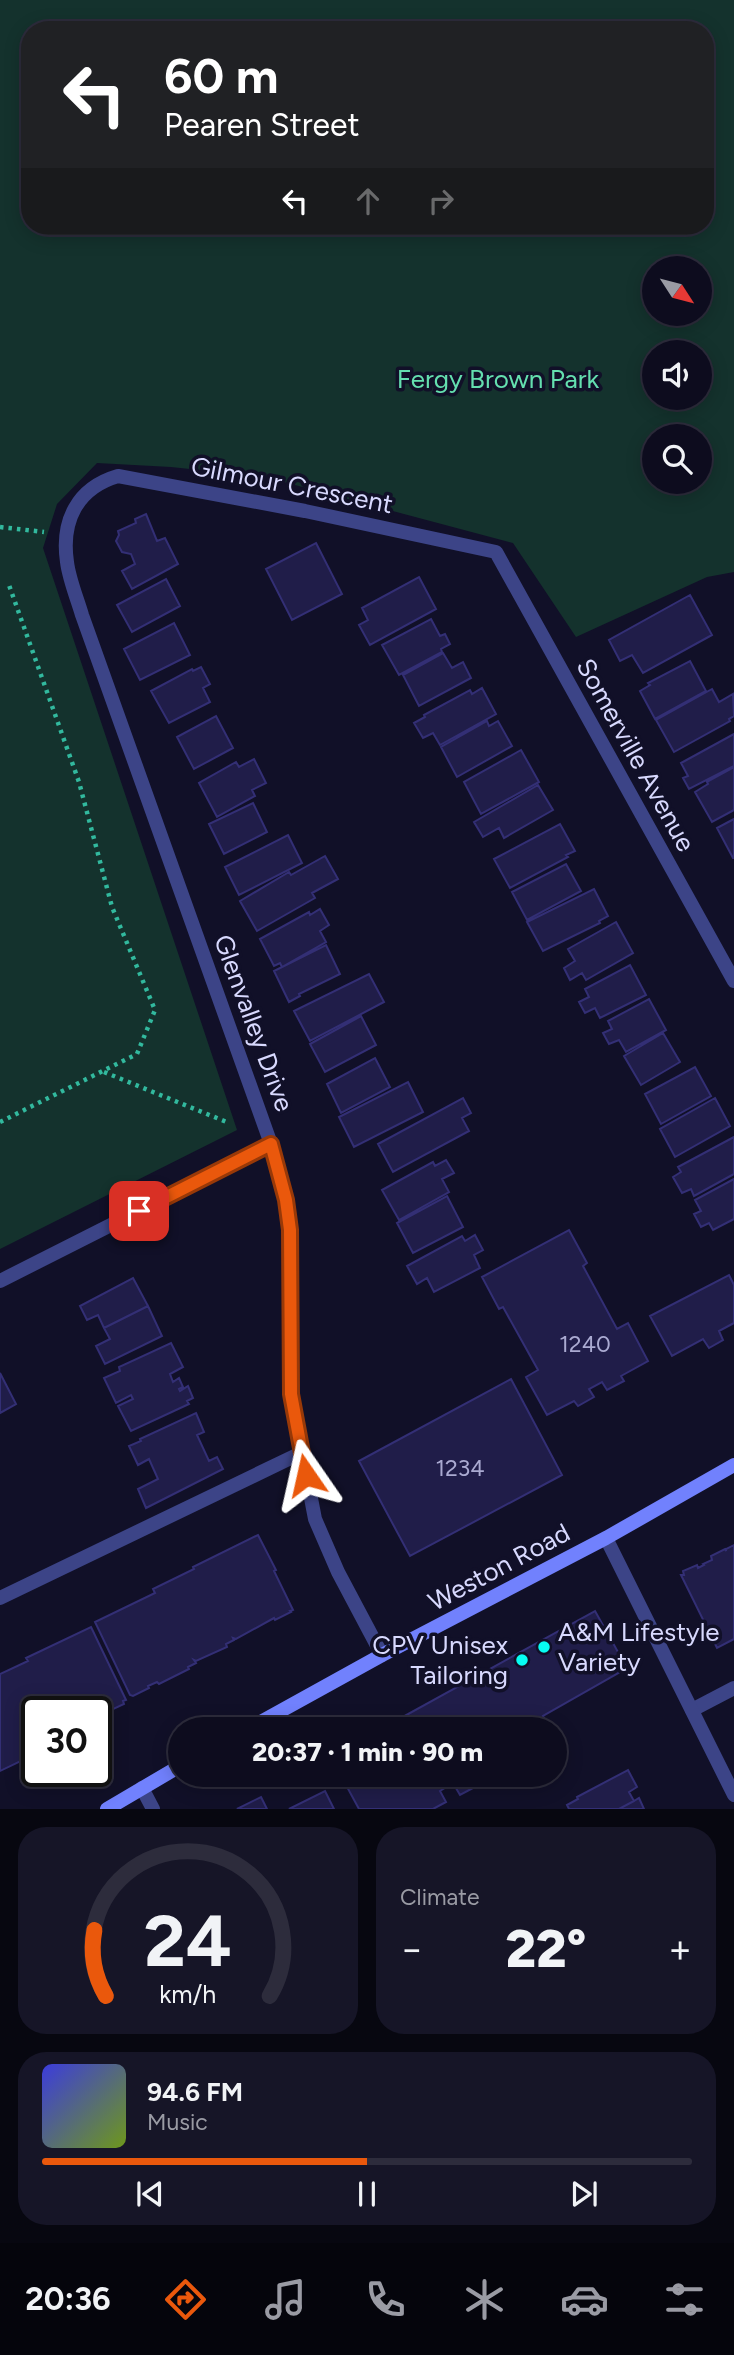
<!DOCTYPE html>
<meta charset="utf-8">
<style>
:root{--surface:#0d0c1e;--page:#161527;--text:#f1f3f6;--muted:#9a9ba4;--line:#2d2c3c;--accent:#ea580c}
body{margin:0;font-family:Figtree,sans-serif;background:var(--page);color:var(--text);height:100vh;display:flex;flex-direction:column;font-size:26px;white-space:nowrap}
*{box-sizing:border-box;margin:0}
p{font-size:23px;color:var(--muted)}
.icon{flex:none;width:38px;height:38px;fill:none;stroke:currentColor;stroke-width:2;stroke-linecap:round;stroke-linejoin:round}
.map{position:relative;height:1809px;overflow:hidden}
.panel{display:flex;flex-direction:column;gap:18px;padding:18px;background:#070710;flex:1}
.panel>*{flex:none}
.top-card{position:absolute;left:21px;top:21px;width:693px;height:214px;border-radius:28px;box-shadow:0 4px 18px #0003,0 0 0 2px var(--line);background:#202124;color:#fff;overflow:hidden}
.needle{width:46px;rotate:126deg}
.tools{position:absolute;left:642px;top:256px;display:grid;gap:14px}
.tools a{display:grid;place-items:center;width:70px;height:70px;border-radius:50%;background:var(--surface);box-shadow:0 4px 18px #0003,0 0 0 2px var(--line);font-size:35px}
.speed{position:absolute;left:21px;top:1696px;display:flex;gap:14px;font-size:35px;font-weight:700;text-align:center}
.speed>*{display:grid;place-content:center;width:91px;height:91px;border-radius:50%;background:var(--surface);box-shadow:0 4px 18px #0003,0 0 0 2px var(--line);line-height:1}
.speed .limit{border:4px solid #111;border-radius:10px;background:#fff;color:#111}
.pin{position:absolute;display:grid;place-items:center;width:60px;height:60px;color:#fff;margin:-30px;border-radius:14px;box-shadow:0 4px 10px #0006}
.me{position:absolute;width:77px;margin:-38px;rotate:349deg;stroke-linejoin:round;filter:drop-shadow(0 0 5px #0008)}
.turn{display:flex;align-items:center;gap:24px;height:147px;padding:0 28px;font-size:32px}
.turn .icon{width:91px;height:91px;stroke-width:2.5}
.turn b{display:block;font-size:49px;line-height:60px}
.lanes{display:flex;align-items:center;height:66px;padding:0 28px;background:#0003;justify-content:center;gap:35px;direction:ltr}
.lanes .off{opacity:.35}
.big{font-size:52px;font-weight:800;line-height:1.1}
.panel .card{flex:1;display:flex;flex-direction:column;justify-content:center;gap:10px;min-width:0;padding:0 24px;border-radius:28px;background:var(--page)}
.panel .dial{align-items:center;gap:0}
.dial svg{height:182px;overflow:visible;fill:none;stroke:var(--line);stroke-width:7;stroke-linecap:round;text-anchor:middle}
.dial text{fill:var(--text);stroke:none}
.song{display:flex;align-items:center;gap:21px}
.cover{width:84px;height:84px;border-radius:10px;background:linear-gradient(135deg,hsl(240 70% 55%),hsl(80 70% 35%))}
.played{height:7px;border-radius:4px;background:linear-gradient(90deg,var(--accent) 50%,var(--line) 50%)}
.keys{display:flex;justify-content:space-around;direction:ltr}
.heat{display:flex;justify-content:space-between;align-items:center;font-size:38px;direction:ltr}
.panel .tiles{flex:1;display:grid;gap:18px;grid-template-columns:1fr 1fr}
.card:last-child{grid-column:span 2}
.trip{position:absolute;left:168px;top:1717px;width:399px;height:70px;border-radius:35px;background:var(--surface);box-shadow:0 4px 18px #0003,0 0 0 2px var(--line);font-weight:800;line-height:70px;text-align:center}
.tab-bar{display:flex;height:112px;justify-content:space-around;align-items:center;background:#05050c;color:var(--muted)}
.tab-bar .icon{width:49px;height:49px}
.tab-bar .current{color:var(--accent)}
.tab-bar b{font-size:32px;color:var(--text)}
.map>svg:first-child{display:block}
</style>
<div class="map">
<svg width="734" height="1809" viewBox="0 0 734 1809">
<rect width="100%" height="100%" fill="#111028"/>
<path fill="#14322d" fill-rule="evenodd" d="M0 0H734V572L707 577 576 637 513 543 265 477 171 467 97 463 57 504 43 548 237 1130 0 1249ZM30 30H705V226H30ZM654 268H700V313H654ZM654 352H700V397H654ZM654 436H700V481H654Z"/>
<path fill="#201d49" stroke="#332f75" stroke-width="2" d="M146 514 157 541 165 538 178 564 132 589 122 571 135 564 131 554 122 552 116 541 119 535 118 531 136 523 135 519Z
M316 543 342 594 292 620 266 569Z
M419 577 436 609 370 645 359 625 368 620 362 608Z
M166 579 180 606 132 632 117 605Z
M690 595 712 635 643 673 632 655 620 661 609 640Z
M431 619 440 636 445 634 450 644 441 649 442 652 399 675 382 645Z
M174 623 190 655 140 680 124 649Z
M443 653 452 668 463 662 471 678 419 706 403 675Z
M690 661 706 691 655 719 640 691 650 685 648 683Z
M201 667 210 684 203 688 210 702 169 723 151 691 192 669 193 671Z
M482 688 496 714 440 745 433 733 423 738 414 723 425 717 424 715 470 690 472 694Z
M712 689 719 702 733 694 734 716 729 719 730 721 674 752 656 720Z
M216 716 233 748 194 769 177 737Z
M487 721 489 726 498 721 512 746 457 777 441 747Z
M734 734V766L689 789 683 778 688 776 681 763Z
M521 750 539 782 481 814 464 782Z
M254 759 266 783 252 790 255 796 217 817 199 783 236 762 239 767Z
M734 767V810L712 822 695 792 708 784 707 782Z
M538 785 553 810 504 838 499 828 483 837 474 822Z
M253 803 267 832 224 854 209 824Z
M734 819V858H733L717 828Z
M560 824 575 851 566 855 568 857 510 888 494 859Z
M288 835 302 863 239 895 225 867Z
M325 856 338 879 312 893 315 898 257 931 240 901 289 872 291 875Z
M566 864 581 891 527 920 512 892Z
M594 889 608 916 599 921 600 923 543 951 527 922Z
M320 909 329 925 320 931 326 942 282 967 280 963 274 966 260 939 309 912 310 915Z
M616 922 633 953 586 980 582 973 570 980 564 968 575 961 568 949Z
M326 945 340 974 299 994 300 996 289 1002 274 971Z
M630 965 646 995 600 1018 595 1008 585 1013 579 1002 589 997 585 989Z
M369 974 384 1002 310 1041 294 1011Z
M649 999 666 1030 626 1052 619 1040 609 1044 603 1033 612 1029 608 1021Z
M361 1016 376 1045 325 1072 310 1044Z
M663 1033 680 1062 641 1085 624 1056Z
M375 1058 390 1087 341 1113 327 1084Z
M695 1067 711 1096 661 1124 645 1094Z
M408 1082 423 1112 354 1147 339 1117Z
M463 1098 471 1113 462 1118 469 1131 393 1172 378 1144Z
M715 1098 730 1126 675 1157 660 1129Z
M734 1137V1174L694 1196 691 1189 682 1193 673 1177 681 1172 678 1167Z
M446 1160 454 1173 442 1179 449 1192 399 1220 382 1190 433 1162 435 1166Z
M734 1179V1219L713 1230 709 1223 701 1227 694 1214 701 1211 695 1200Z
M447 1196 463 1227 413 1253 397 1223Z
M569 1230 587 1263 583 1266 617 1329 628 1323 648 1361 621 1376 624 1381 607 1390 602 1382 589 1389 594 1397 578 1406 574 1401 547 1415 526 1377 538 1370 503 1307 499 1309 482 1277Z
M475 1235 483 1250 474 1255 480 1268 434 1292 427 1278 417 1284 407 1266 462 1236 465 1241Z
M729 1275 734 1285V1323L719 1331 723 1340 709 1348 703 1339 672 1356 650 1316Z
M133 1278 148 1306 104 1328 98 1315 87 1320 80 1306Z
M148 1306 162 1336 105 1364 96 1346 110 1339 104 1328Z
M171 1343 183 1367 170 1374 173 1382 179 1378 183 1387 179 1389 180 1391 188 1386 193 1398 187 1401 189 1404 131 1431 118 1406 133 1399 131 1395 116 1403 104 1378 120 1371 119 1367Z
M0 1373 16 1404 0 1413Z
M511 1379 562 1475 410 1556 359 1461Z
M196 1413 204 1432 197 1435 209 1461 217 1457 223 1469 146 1508 138 1489 158 1479 149 1459 138 1465 129 1446 141 1441 140 1439Z
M258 1535 276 1570 274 1571 293 1610 290 1611 291 1612 275 1620 274 1618 236 1639 233 1638 234 1640 226 1644 227 1647 196 1661 194 1660 196 1663 188 1667 189 1669 159 1684 157 1682 148 1686 149 1688 133 1696 130 1695 95 1622 155 1593 153 1589 194 1569 193 1567Z
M734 1545V1639L717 1648 681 1575H684L683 1571 697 1565 698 1568 704 1565 703 1564 712 1560 711 1556 725 1549 726 1551V1549Z
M595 1611 627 1668 543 1716 550 1729H381Z
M91 1627 126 1700 123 1701 124 1704 109 1711 108 1709 99 1713 100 1715 96 1717V1712H37V1749L27 1752 28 1754 22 1757 23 1760 0 1771V1674L28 1661 26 1658Z
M628 1770 637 1787 629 1792 634 1801 619 1809H569L567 1805 578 1799 577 1797Z
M340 1774H470L467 1777 473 1788 460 1795 453 1783 440 1791 446 1802 433 1809H359Z
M325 1791 334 1809H289Z
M261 1797 267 1809H237Z
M639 1798 644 1809H619L634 1801Z"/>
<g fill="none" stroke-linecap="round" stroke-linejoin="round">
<path stroke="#32b99e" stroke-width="4.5" stroke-dasharray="3.5 5" stroke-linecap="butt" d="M0 527 44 532
M104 1072 229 1123
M0 1122 137 1054 155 1010 112 907 79 782 9 585"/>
<path stroke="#3c4487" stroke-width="14" d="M0 1598 301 1453
M692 1710 734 1688"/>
<path stroke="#3c4487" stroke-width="14" d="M0 1281 271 1144
M606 1538 734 1795
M382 1655 338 1572 315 1519 291 1394 290 1230 286 1200 271 1144 82 615C77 598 69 579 67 562 61 521 77 488 118 476L305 511 496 552 734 981
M142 1788 153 1809"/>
<path stroke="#7181fd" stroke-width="14" d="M248 1729 382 1655 606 1538 734 1465
M107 1809 180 1766"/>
</g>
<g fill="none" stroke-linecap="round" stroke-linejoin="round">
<g stroke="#983908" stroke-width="18">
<path id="route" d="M139 1211 271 1144 286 1200 290 1230 291 1394 306 1475"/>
</g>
<use href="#route" stroke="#ea580c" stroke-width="12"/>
</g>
<g fill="#07fcf2" stroke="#111028" stroke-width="2.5">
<circle cx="544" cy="1647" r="7"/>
<circle cx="522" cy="1660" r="7"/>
</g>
<g text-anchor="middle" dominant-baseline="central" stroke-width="7" stroke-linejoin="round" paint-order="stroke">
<g font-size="23" fill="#aaaad1">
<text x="585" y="1344">1240</text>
<text x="460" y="1468">1234</text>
</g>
<g font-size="26" fill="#64dfaf" stroke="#111028">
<text x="498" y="379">Fergy Brown Park</text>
</g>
<g font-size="26" fill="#d8d9fe" stroke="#111028">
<text transform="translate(292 485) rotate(11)">Gilmour Crescent</text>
<text transform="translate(636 755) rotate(61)">Somerville Avenue</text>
<text transform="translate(254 1023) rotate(70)">Glenvalley Drive</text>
<text transform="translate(499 1567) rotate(-28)">Weston Road</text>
</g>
<g font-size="26" fill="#d8d9fe" stroke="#111028" text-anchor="start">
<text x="558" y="1632">A&amp;M Lifestyle<tspan x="558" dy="30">Variety</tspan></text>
<text x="508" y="1645" text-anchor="end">CPV Unisex<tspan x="508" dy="30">Tailoring</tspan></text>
</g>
</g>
</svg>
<div class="tools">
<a><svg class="needle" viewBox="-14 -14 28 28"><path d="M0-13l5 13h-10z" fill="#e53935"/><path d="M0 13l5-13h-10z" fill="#9a9ba4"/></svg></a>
<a><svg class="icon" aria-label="sound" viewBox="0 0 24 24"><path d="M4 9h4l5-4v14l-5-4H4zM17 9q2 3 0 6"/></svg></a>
<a><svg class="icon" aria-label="search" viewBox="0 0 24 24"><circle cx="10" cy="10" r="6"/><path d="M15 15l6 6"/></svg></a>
</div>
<div class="speed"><div class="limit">30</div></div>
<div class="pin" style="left:139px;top:1211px;background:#d93025"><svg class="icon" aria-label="arrive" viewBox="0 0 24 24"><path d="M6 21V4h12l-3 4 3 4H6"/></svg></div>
<svg class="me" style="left:306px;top:1475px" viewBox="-20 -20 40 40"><path d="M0-17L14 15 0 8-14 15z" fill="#ea580c" stroke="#fff" stroke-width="4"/></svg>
<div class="trip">20:37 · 1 min · 90 m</div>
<div class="top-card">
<div class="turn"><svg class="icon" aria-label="left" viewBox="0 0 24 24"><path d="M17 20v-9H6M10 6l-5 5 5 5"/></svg><div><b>60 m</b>Pearen Street</div></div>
<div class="lanes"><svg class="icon" aria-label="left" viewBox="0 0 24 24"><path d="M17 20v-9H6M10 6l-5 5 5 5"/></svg><svg class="icon off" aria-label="ahead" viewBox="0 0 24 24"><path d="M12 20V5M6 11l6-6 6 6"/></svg><svg class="icon off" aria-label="right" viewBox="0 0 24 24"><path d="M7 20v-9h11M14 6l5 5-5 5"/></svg></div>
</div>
</div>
<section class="panel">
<div class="tiles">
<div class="card dial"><svg viewBox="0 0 100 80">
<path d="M14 69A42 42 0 1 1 86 69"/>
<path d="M14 69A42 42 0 0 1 9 40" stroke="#ea580c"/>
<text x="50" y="56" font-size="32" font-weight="700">24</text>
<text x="50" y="72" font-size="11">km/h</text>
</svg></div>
<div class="card"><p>Climate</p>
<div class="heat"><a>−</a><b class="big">22°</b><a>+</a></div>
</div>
<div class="card">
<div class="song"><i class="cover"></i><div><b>94.6 FM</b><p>Music</p></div></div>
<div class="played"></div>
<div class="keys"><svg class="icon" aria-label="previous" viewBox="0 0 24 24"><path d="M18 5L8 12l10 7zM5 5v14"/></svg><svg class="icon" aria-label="pause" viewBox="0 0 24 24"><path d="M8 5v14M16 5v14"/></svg><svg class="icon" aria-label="next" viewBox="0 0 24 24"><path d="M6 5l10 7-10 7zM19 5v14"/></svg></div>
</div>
</div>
</section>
<nav class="tab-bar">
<b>20:36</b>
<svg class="icon current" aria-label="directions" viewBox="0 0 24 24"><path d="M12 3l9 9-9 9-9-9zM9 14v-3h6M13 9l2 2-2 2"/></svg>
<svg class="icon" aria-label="music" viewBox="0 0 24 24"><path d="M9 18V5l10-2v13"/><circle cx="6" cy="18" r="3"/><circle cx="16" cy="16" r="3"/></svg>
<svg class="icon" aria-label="phone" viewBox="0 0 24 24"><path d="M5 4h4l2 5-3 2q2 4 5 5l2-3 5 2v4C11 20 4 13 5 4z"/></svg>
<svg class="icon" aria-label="climate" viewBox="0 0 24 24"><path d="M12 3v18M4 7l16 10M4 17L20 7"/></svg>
<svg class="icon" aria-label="car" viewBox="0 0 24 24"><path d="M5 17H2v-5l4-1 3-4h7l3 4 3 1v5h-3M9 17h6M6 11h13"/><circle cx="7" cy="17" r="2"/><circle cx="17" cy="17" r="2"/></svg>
<svg class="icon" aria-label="filters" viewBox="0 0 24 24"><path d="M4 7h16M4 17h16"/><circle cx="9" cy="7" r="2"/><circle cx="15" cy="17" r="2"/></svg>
</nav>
